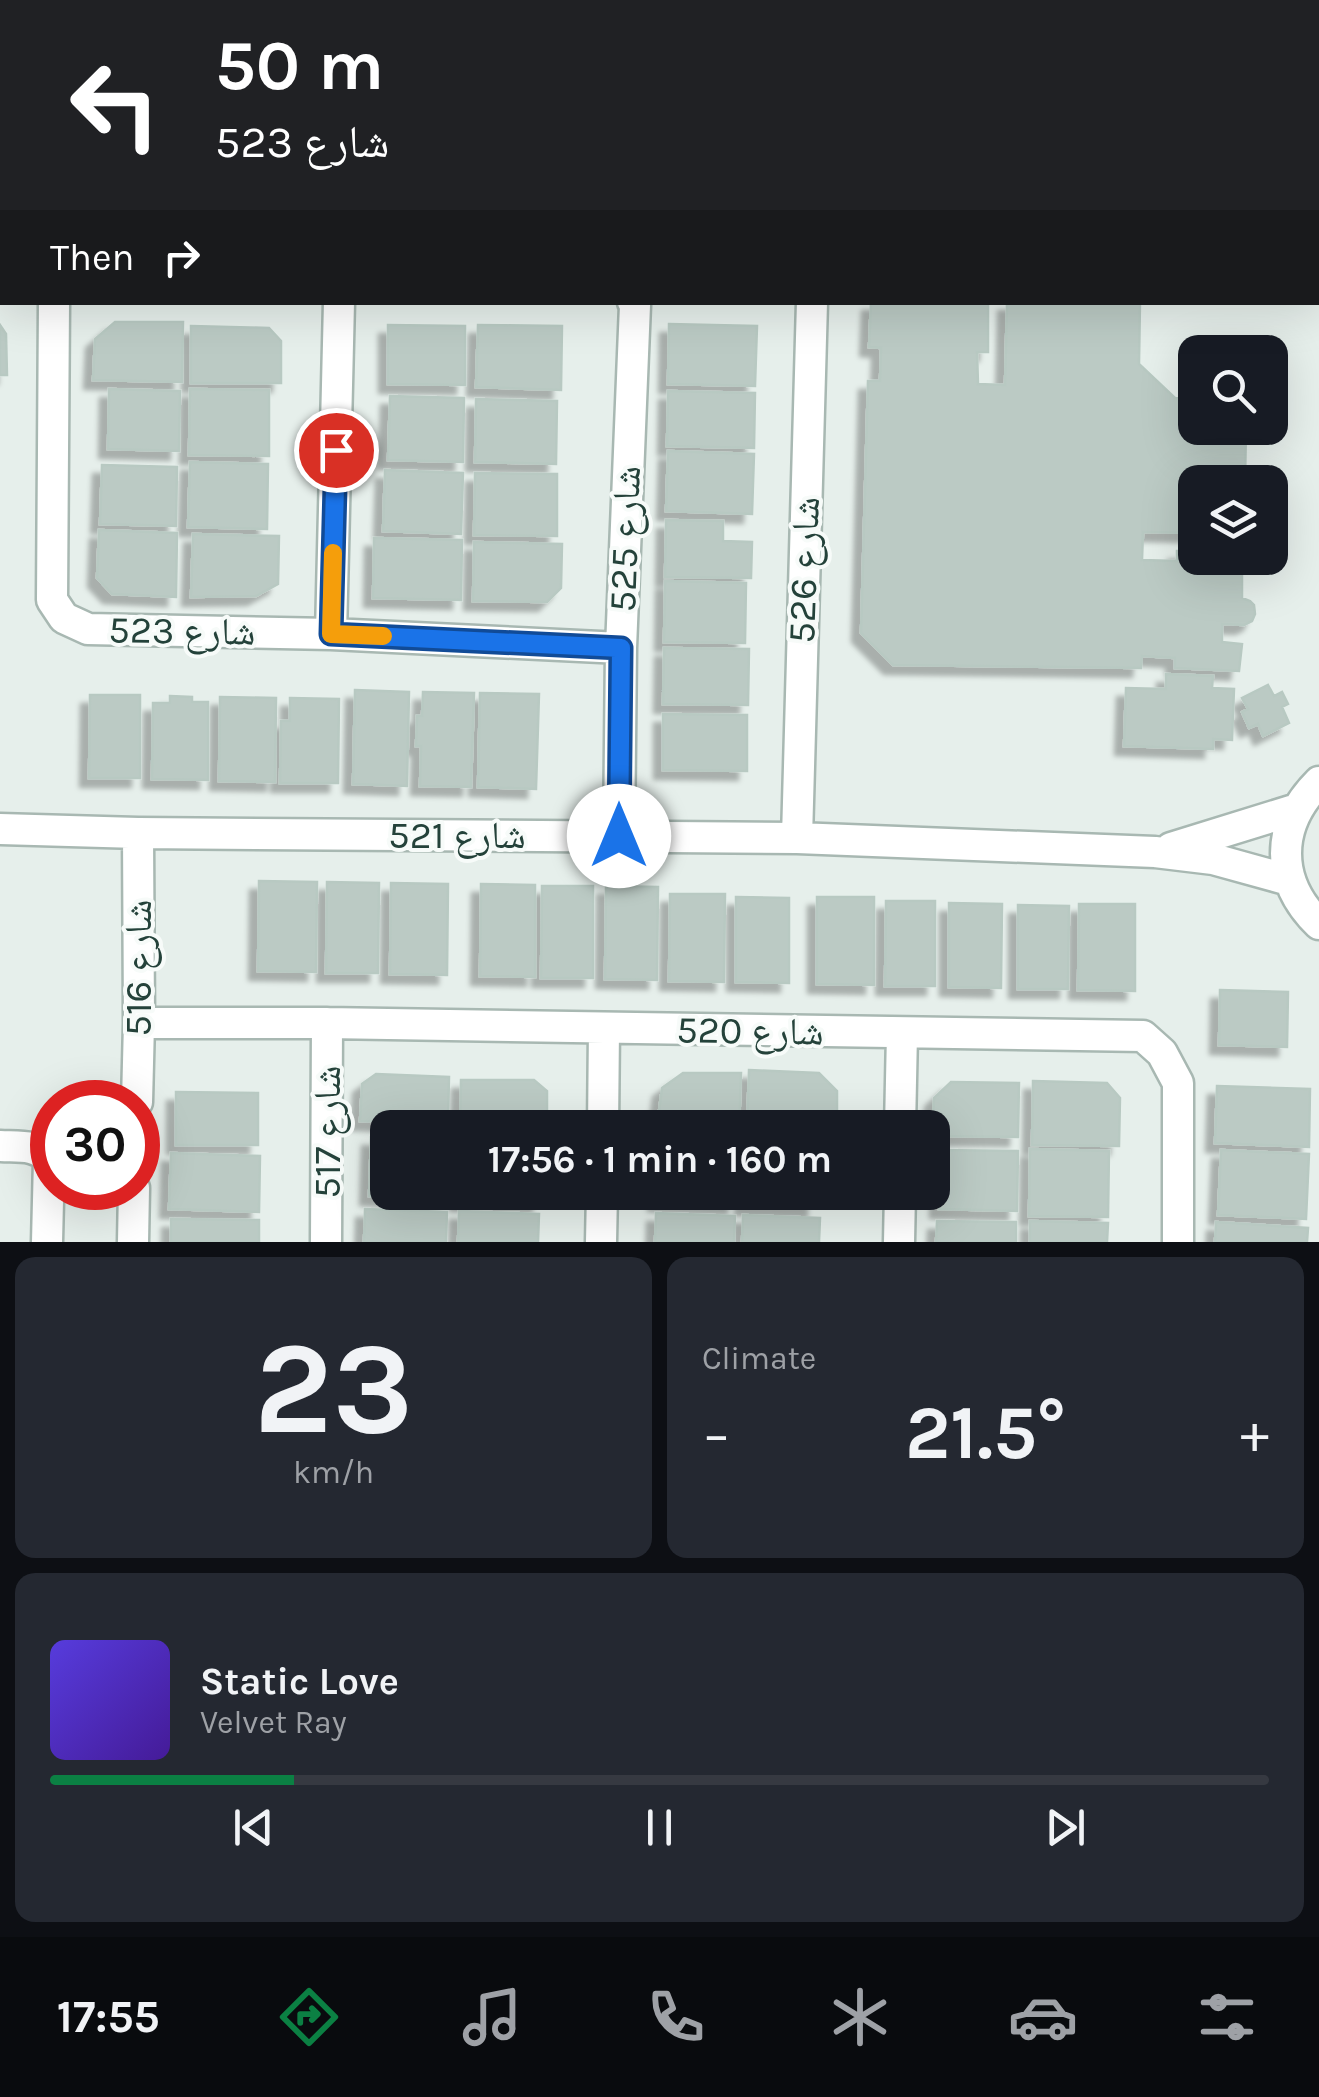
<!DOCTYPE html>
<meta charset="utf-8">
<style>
:root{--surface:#171b24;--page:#242831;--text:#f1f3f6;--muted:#9ea1a6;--line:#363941;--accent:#0b8043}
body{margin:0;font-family:Karla,"Noto Naskh Arabic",sans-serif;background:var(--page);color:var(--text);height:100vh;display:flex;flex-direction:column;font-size:38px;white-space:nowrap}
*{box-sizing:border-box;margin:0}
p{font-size:32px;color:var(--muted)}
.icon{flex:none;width:55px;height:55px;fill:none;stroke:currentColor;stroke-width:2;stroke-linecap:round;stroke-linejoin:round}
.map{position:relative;height:1242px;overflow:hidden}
.panel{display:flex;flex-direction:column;gap:15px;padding:15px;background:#0d0f14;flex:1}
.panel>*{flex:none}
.banner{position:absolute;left:0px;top:0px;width:1320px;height:305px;box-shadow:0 10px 40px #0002;background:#202124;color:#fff;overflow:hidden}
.fabs{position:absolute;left:1178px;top:335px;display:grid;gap:20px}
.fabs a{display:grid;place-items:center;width:110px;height:110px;border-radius:20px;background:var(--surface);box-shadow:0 10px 40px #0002;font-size:50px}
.speed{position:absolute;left:30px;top:1080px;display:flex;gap:20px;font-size:50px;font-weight:700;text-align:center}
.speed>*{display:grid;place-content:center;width:130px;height:130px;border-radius:50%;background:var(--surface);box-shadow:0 10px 40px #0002;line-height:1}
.speed .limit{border:15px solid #d22;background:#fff;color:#111}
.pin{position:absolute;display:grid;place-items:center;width:85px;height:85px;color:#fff;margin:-42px;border:5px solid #fff;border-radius:50%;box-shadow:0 2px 10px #0007}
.me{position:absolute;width:110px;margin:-55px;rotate:0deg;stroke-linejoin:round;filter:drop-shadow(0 0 8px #0008)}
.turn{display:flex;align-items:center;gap:35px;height:210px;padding:0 50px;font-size:45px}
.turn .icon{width:130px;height:130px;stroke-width:2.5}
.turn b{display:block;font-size:70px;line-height:85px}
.then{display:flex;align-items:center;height:95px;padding:0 50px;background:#0003;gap:20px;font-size:38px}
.big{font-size:75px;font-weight:700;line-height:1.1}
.panel .card{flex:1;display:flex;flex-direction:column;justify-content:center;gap:15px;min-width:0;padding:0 35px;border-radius:20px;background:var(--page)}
.panel .dial{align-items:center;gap:0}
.dial b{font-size:130px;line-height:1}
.song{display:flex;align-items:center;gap:30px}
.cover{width:120px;height:120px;border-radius:15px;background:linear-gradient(135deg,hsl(250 70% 55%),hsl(260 70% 35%))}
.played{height:10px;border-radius:5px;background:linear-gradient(90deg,var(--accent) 20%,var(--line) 20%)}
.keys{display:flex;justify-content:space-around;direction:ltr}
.heat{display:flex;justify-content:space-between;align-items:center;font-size:55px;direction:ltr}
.panel .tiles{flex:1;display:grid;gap:15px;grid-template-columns:1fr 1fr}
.card:last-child{grid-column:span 2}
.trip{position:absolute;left:370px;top:1110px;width:580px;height:100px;border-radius:20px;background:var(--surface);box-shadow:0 10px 40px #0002;font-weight:700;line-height:100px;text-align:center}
.tab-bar{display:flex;height:160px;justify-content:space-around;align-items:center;background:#090b0e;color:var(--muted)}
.tab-bar .icon{width:70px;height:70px}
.tab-bar .active{color:var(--accent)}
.tab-bar b{font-size:45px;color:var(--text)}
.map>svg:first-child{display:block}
</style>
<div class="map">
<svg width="1319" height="1242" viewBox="0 0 1319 1242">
<defs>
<filter id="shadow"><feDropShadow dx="-9" dy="9" stdDeviation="2.5" flood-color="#0004"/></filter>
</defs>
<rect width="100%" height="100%" fill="#e6efeb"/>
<path fill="#bbcac4" stroke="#b8c9c2" stroke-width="2.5" filter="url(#shadow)" d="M932 0H1242V2H932Z
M871 302H988V352H977L978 384 1005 385 1007 302H1140L1139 364 1175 398 1195 399V428H1246L1245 482H1195V533L1143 532 1142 560 1177 561V551H1195V558H1242V598L1250 601 1254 605 1255 614 1252 621 1244 625 1222 624V642L1242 644 1239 671 1175 668V658L1142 656 1141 668 893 665 861 633 868 381H880L881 348 869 347Z
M115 322H183L182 382 93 380 95 339Z
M669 324 757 326 755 386 668 384Z
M0 325 6 334 7 375H0Z
M388 325 465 326V385L388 384Z
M478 325 562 326 561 390 476 387Z
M191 326 269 328 281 341V383H191Z
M109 389 180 391 179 451 108 449Z
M190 389 269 390V456L189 455Z
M668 391 755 393 754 448 667 446Z
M390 396 464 398 463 462 388 460Z
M476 399 557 401 556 464 475 462Z
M668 451 754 454 752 514 666 511Z
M190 462 268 464 267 529 188 527Z
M102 465 177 467 176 526 100 524Z
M385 470 463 473 461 534 383 531Z
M475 473 557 474V536L474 535Z
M666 520 723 521V541L752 542 751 578 665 577Z
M99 530 177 533 176 597 112 594 97 578Z
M193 534 279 536 278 584 256 596 191 597Z
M374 538 462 540 461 600 373 598Z
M474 542 562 544 561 588 547 602 473 601Z
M665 581 746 583 745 643 664 642Z
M664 648 749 649 748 705 663 704Z
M1166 674 1213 676 1212 688 1234 689 1232 740 1213 739V749L1124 746 1126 688 1166 689Z
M1268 685 1274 696 1282 692 1288 704 1282 707 1289 723 1263 736 1258 724 1249 728 1242 712 1248 709 1242 698Z
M355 690 409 692 407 786 353 784Z
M423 692 474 693 471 787 420 786 421 746H416L417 716H422Z
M480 693 539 694 536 789 478 787Z
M90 695H140V778H89Z
M170 696 192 697V702H208V780L152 779 153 703H170Z
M220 697 276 698 275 782 219 781Z
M290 698 339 699 338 783H280L281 721H290Z
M663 714 747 715V771L663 770Z
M259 881 317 882 316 972 258 971Z
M327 882 379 883 378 973H326Z
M391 883 448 884 447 975 390 974Z
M481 884 535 885V977L480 976Z
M542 886H593V978H541Z
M606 886 658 887 657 980 605 979Z
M670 894H725L724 982 669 981Z
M736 897 789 898V983L736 982Z
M817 897H874V985L817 984Z
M886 901H935V986H885Z
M949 903 1002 904 1001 988 949 987Z
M1079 904H1135V991L1078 990Z
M1018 905 1069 906 1068 989H1018Z
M1220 990 1288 992 1287 1047 1219 1045Z
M749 1070 819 1073 837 1091V1128H747Z
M683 1073H741L739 1128 657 1126 662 1088Z
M376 1074 449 1077 448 1124 360 1121 362 1084Z
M461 1080H534L547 1091V1128H460Z
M1033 1081 1107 1083 1120 1098 1119 1146 1032 1145Z
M951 1082 1019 1083 1018 1137 932 1136 934 1098Z
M1217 1086 1310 1089 1309 1147 1215 1143Z
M176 1092 258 1093V1145H176Z
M371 1137 388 1138V1192H447V1199L369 1196Z
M1030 1149 1109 1151 1108 1217 1029 1216Z
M940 1150 1018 1151 1017 1211 939 1209Z
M1221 1150 1309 1154 1306 1219 1218 1215Z
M171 1153 260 1156 259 1212 169 1209Z
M459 1192H541V1203L459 1202Z
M657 1192H737L736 1205 657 1202Z
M745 1192H816V1208L744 1206Z
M365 1209 447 1212 446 1242H364Z
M459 1211 539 1214 538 1242H458Z
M656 1213 735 1216 734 1242H655Z
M743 1215 820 1218 819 1242H742Z
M171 1219 259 1220V1242H171Z
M937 1221 1016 1222V1242H936Z
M1030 1221 1108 1223 1107 1242H1030Z
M1216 1222 1308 1228 1307 1242H1215Z"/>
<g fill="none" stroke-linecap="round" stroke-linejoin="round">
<g stroke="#a8b8b2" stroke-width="35">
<path id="minor" d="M68 2V0
M352 2V0
M644 2V0
M820 2V0
M1318 106 1319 105
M1318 198H1319
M0 271H2
M54 302 52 600 64 618 88 629 331 634 621 648
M331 634 339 302
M1319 782C1275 826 1275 881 1319 924
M0 829 138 833 797 838 1155 852 1213 859 1289 880
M619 837 621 648 635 305 633 302
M797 838 812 302
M1171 848 1297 809
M139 1023H327L1143 1036 1162 1053 1178 1083V1242
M137 1102 139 1023 138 833
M603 1128 604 1028
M900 1128 902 1033
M0 1146C18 1147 37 1144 49 1159L47 1242
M133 1242 134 1188
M326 1242 327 1023
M601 1242 602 1192
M899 1242 900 1192"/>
</g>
<path stroke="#86b3a5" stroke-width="5" stroke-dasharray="5 8" stroke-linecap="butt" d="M0 154H2"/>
<use href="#minor" stroke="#fff" stroke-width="30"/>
</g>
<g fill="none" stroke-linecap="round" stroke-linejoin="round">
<g stroke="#114b97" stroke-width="25">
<path id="route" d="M336 450 331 634 621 648 619 836"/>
</g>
<use href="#route" stroke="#1a73e8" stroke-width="18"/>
<path stroke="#f59e0b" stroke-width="18" d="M333 553 331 634 383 636"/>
</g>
<g text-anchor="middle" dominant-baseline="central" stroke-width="8" stroke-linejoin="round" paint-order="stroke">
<g font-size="38" fill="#24423a" stroke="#f7fbf9">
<text transform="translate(625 539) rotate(-88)">شارع 525</text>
<text transform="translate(804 570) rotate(-88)">شارع 526</text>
<text transform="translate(182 631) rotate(1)">شارع 523</text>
<text x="457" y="835">شارع 521</text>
<text transform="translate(138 968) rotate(-90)">شارع 516</text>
<text transform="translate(750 1031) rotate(1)">شارع 520</text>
<text transform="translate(327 1132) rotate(-90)">شارع 517</text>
</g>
</g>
</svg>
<div class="fabs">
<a><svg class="icon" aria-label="search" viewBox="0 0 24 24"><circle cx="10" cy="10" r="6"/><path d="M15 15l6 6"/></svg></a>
<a><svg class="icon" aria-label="layers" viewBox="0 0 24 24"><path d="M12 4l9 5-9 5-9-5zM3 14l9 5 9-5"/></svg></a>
</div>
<div class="speed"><div class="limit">30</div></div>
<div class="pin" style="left:336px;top:450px;background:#d93025"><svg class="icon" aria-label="arrive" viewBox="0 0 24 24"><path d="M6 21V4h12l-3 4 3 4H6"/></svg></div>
<svg class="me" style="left:619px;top:836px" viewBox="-20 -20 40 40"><circle r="19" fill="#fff"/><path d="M0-13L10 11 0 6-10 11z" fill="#1a73e8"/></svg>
<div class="trip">17:56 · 1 min · 160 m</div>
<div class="banner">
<div class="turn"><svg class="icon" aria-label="left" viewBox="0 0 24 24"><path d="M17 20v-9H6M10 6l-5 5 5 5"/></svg><div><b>50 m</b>شارع 523</div></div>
<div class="then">Then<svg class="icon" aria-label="right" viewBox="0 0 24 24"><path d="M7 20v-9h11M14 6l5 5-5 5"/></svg></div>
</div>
</div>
<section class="panel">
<div class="tiles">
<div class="card dial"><b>23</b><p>km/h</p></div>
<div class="card"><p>Climate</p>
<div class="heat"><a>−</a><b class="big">21.5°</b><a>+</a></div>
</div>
<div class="card">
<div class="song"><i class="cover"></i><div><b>Static Love</b><p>Velvet Ray</p></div></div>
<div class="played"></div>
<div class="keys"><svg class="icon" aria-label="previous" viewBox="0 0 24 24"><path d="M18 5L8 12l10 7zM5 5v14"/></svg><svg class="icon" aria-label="pause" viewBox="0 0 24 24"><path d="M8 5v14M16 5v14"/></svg><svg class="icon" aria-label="next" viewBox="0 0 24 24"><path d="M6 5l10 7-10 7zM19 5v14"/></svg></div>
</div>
</div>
</section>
<nav class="tab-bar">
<b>17:55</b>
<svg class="icon active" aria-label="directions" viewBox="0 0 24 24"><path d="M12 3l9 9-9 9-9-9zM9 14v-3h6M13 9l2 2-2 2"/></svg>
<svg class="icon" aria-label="music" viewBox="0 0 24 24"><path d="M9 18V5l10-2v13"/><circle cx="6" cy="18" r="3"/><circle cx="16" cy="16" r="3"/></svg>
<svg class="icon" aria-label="phone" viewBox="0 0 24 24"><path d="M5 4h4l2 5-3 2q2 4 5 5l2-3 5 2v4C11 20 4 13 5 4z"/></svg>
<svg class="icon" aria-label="climate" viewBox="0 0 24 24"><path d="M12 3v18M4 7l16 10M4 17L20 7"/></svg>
<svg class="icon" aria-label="car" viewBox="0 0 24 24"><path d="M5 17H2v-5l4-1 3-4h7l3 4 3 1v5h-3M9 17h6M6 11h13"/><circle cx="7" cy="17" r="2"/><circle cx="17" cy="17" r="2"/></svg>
<svg class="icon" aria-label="filters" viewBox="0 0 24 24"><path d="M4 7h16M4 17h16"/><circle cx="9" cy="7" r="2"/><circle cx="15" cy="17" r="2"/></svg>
</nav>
